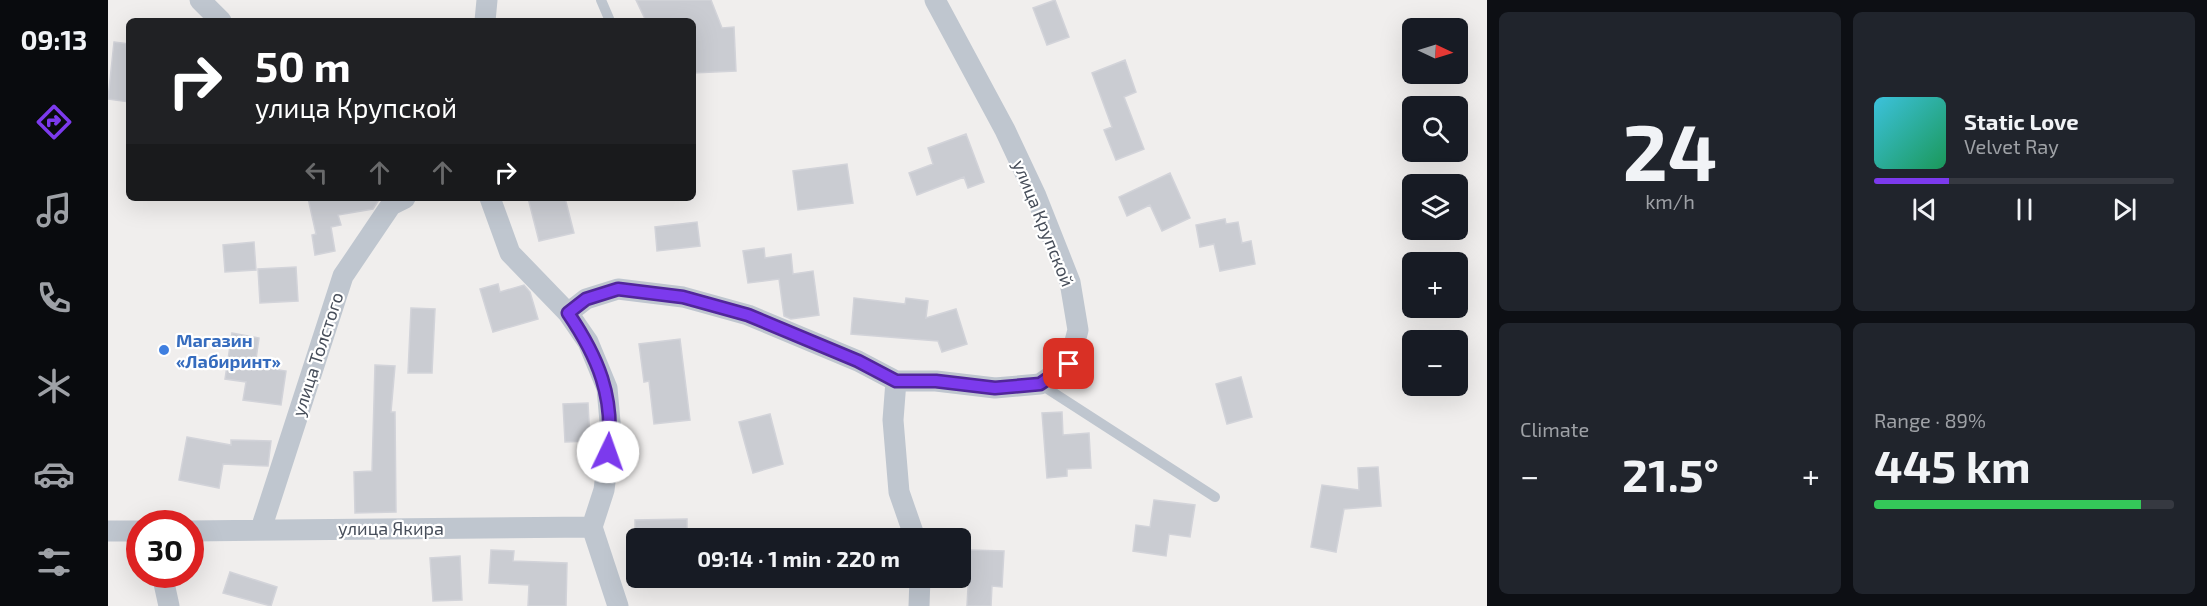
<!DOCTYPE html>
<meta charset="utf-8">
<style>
:root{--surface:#171b24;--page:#20242c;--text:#f1f3f6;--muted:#9ea1a6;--line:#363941;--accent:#7c3aed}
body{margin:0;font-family:"Exo 2",sans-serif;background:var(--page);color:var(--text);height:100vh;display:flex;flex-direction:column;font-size:22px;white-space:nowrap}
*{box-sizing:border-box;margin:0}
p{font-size:20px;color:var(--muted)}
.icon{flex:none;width:33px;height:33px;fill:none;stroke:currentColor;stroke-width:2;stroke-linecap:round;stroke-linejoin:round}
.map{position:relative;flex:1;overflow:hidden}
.panel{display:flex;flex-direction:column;gap:12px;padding:12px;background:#0d0f14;width:720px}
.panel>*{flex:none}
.banner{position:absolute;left:18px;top:18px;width:570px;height:183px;border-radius:9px;box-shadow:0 6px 24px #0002;background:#202124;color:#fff;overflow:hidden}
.needle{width:39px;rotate:94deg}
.tools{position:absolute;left:1294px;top:18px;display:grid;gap:12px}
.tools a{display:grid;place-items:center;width:66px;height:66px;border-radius:9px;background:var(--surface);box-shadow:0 6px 24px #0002;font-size:30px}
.speed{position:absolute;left:18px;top:510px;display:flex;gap:12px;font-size:30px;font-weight:700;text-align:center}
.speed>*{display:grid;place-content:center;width:78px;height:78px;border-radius:50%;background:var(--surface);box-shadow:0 6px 24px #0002;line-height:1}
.speed .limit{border:9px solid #d22;background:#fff;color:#111}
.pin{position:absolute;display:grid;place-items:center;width:51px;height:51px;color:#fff;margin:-26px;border-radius:12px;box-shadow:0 3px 9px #0006}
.me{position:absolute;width:66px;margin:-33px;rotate:3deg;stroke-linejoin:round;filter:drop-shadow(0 0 4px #0008)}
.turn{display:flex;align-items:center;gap:21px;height:126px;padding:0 30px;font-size:27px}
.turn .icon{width:78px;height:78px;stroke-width:2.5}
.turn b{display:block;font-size:42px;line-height:51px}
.lanes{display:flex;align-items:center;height:57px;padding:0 30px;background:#0003;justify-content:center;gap:30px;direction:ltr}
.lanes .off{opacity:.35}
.big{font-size:45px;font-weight:700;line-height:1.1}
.panel .tile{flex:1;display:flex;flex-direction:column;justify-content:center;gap:9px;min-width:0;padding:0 21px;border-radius:9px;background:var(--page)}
.panel .dial{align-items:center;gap:0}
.dial b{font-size:78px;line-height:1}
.song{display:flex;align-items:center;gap:18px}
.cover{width:72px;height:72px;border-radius:9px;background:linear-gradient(135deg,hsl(190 70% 55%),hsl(150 70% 35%))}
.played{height:6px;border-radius:3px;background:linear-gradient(90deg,var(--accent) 25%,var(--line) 25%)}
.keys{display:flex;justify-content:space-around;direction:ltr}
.heat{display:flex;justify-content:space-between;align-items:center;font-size:33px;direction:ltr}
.charge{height:9px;border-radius:4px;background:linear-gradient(90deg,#34c759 89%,var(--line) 0)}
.panel .tiles{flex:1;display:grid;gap:12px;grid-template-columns:repeat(2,1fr)}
.trip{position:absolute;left:518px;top:528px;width:345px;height:60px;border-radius:9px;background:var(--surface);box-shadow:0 6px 24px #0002;font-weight:700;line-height:60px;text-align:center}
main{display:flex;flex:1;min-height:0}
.dock{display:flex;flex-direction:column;width:108px;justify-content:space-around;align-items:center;background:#090b0e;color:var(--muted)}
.dock .icon{width:42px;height:42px}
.dock .selected{color:var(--accent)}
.dock b{font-size:27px;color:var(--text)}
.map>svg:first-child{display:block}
</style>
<main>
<nav class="dock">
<b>09:13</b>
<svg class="icon selected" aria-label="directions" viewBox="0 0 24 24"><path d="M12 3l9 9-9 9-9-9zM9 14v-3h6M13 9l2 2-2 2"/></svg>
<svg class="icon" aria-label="music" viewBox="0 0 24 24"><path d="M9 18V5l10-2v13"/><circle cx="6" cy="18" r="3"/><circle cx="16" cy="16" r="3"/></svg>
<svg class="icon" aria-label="phone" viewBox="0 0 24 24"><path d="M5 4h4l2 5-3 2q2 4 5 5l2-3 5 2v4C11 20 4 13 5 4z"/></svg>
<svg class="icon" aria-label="climate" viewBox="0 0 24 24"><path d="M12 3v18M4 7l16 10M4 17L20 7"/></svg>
<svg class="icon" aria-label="car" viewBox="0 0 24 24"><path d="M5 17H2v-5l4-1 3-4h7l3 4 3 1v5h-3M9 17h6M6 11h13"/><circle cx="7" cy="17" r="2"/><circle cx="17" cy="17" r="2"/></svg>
<svg class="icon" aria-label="filters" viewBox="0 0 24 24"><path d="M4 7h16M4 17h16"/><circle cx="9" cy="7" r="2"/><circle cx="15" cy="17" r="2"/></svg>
</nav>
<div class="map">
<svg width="1379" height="606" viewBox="0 0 1379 606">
<rect width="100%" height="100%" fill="#f0eeed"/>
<path fill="#caccd2" stroke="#d2d3d9" stroke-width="1.5" d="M528 0H603L614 28 626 27 628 71 585 73V21H538Z
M947 0 961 37 939 45 925 8Z
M6 42 21 44V102L0 99Z
M1017 60 1028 92 1016 97 1036 149 1008 160 996 130 1004 127 984 73Z
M858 134 876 182 860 188 856 177 809 195 801 173 825 164 820 148Z
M739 164 745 203 690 210 685 171Z
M1062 173 1082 218 1054 231 1042 205 1019 216 1011 197Z
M200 198H272L265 209 230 215 233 225 223 227 227 251 207 255 204 235 208 234Z
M420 198H457L466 233 431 241Z
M1117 219 1118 224 1130 222 1134 243 1143 241 1147 264 1112 271 1106 244 1092 247 1088 225Z
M589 222 592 246 549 251 547 227Z
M146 242 148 270 117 272 115 245Z
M656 248 657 258 683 254 685 274 705 271 711 315 683 319 676 316 671 279 640 283 635 251Z
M188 267 190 301 152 303 150 269Z
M390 284 392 292 416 285 422 292 430 319 385 332 372 289Z
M746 298 797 304 798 298 820 301 818 318 848 309 859 344 834 352 830 341 743 334Z
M303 308 327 309 324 373H300Z
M124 333 151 338 147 366 178 371 173 405 135 400 138 382 117 379Z
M572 339 582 420 546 424 541 381 536 382 531 344Z
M267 365 287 366 283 412H287L288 512 247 513 246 472 264 471Z
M1133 377 1144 417 1119 424 1108 384Z
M480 403 482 441 457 442 455 404Z
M954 412 955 435 981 433 983 468 959 469V476L939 478 934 413Z
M662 414 675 464 645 473 631 422Z
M79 437 123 445V440L163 441 160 466 115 464 111 488 71 480Z
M1270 467 1273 506 1236 509 1228 552 1203 547 1214 485 1251 490 1250 468Z
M1046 500 1087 505 1082 537 1061 534 1058 556 1025 551 1028 525 1042 527Z
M579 519V538H527V520Z
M383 550 406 551 405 561 459 563 458 606H420L421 585 381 583Z
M862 550 896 551 894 587 884 586 883 606H859Z
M352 556 354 600 325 601 322 558Z
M122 572 169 587 163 606 115 593Z"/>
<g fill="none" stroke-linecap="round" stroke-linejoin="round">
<path stroke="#bfc6cf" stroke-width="10" d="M493 0 502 21
M932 384 1107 497"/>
<path stroke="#bfc6cf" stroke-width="21" d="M92 0 113 21
M377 21 379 0
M382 198 402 253 460 313 480 342 499 388 503 433 496 490 484 527 510 606
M460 313 478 299 510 289 575 297 640 315 750 361 788 381H828L887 388 932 384 961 364 970 330 962 282 928 196 897 130 827 0
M788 381 785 420 791 492 807 538
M153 529 235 276 283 205 297 198
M0 531H32
M82 531 484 527
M54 574 61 606
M811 606 812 578"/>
</g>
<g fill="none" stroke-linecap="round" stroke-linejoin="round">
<g stroke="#51269a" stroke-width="15">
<path id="route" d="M500 452C507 397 490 357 460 313L478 299 510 289 575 297 640 315 750 361 788 381H828L887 388 932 384 961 364"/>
</g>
<use href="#route" stroke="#7c3aed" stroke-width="10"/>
</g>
<circle fill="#3f7fe0" stroke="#fff" stroke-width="2" cx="56" cy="350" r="6"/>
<g text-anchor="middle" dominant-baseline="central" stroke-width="4.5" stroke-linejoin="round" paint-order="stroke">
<g font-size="18" fill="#474e5a" stroke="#fff">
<text transform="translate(936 223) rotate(68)">улица Крупской</text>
<text transform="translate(209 354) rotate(-72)">улица Толстого</text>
<text x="283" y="528">улица Якира</text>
</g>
<g font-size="18" font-weight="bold" fill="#366cbe" stroke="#fff" text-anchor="start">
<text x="68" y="340">Магазин<tspan x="68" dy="21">«Лабиринт»</tspan></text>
</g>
</g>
</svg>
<div class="tools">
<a><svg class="needle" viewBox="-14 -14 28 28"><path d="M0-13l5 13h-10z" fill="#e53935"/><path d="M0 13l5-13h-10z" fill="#9ea1a6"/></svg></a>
<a><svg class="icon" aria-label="search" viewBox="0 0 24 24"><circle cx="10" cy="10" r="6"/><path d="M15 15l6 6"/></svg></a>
<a><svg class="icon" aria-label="layers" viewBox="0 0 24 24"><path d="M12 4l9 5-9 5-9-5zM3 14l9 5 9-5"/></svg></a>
<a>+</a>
<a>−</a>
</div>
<div class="speed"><div class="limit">30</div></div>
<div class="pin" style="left:961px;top:364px;background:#d93025"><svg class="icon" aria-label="arrive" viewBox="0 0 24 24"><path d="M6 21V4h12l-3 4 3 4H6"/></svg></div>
<svg class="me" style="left:500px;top:452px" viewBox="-20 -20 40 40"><circle r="19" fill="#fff"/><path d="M0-13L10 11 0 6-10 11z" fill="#7c3aed"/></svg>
<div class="trip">09:14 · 1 min · 220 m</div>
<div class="banner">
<div class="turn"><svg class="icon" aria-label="right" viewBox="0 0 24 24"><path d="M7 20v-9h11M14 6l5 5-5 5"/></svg><div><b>50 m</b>улица Крупской</div></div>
<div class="lanes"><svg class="icon off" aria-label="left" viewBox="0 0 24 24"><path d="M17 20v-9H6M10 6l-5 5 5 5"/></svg><svg class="icon off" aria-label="ahead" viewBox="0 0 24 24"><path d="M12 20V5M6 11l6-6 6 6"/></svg><svg class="icon off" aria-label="ahead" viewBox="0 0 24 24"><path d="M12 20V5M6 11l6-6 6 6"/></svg><svg class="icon" aria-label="right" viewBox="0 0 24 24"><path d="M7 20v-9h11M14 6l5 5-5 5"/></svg></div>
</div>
</div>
<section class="panel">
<div class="tiles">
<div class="tile dial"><b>24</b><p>km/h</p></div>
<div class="tile">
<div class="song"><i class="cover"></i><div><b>Static Love</b><p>Velvet Ray</p></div></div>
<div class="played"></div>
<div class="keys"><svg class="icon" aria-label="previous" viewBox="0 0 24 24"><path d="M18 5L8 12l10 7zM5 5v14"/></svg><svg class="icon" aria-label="pause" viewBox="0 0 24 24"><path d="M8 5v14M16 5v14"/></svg><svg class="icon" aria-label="next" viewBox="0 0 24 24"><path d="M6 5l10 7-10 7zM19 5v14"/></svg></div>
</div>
<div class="tile"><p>Climate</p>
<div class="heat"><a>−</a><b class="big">21.5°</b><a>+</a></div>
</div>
<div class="tile"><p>Range · 89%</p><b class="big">445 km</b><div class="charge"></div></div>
</div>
</section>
</main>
